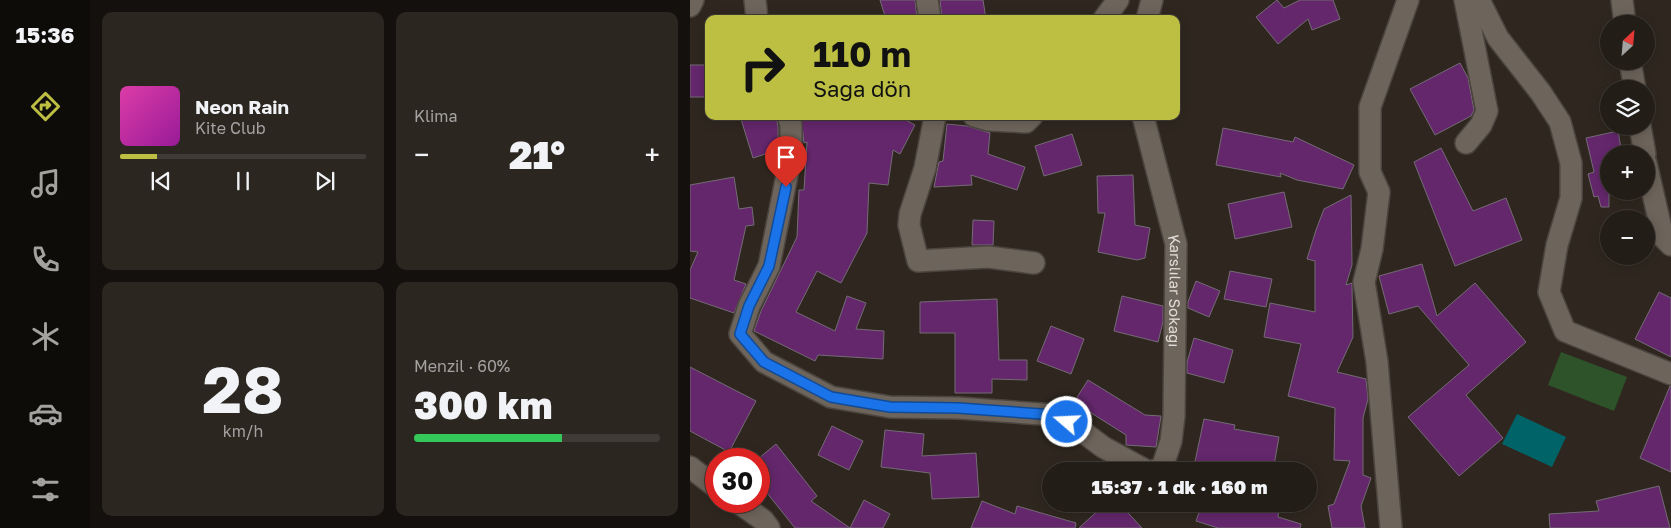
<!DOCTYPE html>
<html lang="tr">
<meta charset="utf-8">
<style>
:root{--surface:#231d17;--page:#2b2620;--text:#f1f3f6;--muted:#a3a2a1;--line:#403b36;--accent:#bdbf43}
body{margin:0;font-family:"Golos Text",sans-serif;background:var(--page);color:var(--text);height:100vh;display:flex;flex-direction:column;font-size:19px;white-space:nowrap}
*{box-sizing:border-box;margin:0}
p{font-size:16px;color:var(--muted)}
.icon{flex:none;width:28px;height:28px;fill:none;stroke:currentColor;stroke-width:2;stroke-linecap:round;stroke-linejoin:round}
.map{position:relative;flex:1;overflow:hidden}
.side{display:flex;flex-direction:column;gap:12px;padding:12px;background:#13100d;width:600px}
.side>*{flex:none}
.guide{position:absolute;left:15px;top:15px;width:475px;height:105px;border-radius:10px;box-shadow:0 2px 12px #0003,0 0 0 1px var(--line);background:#bdbf43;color:#111;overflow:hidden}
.needle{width:32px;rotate:26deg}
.buttons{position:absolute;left:910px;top:15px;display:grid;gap:10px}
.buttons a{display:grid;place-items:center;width:55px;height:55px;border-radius:50%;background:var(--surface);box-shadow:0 2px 12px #0003,0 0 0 1px var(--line);font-size:25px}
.speed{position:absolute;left:15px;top:448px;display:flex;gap:10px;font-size:25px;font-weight:700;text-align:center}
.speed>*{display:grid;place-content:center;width:65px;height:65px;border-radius:50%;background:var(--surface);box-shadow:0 2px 12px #0003,0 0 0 1px var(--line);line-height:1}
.speed .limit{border:8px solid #d22;background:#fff;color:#111}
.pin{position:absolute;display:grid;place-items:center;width:42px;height:42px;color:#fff;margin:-51px -21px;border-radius:50% 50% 50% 0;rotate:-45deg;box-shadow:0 0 5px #0007}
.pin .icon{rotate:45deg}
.me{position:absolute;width:55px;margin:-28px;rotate:289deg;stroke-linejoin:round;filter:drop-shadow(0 0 4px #0008)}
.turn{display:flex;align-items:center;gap:18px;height:105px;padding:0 25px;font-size:22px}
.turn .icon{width:65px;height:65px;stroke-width:2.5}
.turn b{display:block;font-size:35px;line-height:42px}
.big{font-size:38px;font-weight:800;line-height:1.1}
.side .card{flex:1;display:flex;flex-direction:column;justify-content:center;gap:8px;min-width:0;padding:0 18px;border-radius:10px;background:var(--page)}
.side .dial{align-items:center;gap:0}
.dial b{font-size:65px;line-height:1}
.song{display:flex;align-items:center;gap:15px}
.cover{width:60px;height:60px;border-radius:8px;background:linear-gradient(135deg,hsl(320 70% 55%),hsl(300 70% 35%))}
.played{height:5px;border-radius:2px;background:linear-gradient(90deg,var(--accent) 15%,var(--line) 15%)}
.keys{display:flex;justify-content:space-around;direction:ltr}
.heat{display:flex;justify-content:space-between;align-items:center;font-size:28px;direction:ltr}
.charge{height:8px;border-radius:4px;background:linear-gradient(90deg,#34c759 60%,var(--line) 0)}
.side .tiles{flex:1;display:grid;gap:12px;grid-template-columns:repeat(2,1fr)}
.trip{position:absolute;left:352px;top:462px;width:275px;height:50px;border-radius:25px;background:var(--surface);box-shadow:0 2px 12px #0003,0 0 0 1px var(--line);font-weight:800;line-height:50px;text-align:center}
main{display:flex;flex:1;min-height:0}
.tab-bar{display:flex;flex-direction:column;width:90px;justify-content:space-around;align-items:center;background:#0e0c09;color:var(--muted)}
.tab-bar .icon{width:35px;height:35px}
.tab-bar .on{color:var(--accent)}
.tab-bar b{font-size:22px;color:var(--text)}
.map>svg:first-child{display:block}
</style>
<main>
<nav class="tab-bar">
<b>15:36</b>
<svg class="icon on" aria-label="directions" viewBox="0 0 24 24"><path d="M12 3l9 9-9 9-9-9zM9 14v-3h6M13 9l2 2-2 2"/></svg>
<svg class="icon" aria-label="music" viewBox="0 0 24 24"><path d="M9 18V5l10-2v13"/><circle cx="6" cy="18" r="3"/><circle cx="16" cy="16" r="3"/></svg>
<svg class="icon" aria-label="phone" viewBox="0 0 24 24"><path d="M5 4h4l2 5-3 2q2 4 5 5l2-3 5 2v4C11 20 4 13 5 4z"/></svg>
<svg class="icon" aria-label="climate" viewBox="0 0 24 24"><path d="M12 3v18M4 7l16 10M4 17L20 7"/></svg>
<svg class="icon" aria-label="car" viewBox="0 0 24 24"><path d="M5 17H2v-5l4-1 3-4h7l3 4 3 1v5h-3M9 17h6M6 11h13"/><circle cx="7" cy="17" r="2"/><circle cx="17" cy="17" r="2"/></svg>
<svg class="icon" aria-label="filters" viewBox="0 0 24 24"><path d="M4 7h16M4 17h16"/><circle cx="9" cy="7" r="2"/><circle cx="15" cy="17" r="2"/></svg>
</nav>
<section class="side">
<div class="tiles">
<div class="card">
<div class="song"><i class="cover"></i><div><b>Neon Rain</b><p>Kite Club</p></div></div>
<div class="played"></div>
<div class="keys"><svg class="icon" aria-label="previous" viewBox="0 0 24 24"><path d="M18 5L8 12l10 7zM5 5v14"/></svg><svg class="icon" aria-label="pause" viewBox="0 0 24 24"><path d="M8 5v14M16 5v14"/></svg><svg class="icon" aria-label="next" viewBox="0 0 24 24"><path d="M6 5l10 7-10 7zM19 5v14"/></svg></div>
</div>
<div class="card"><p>Klima</p>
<div class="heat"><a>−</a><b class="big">21°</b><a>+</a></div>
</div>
<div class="card dial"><b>28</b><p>km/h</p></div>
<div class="card"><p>Menzil · 60%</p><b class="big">300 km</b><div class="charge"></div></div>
</div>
</section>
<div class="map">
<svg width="981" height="528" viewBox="0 0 981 528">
<rect width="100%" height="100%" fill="#2f271f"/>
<path fill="#2e5229" d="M871 352 937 377 924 411 858 385Z"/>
<path fill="#006367" d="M827 414 876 437 862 467 812 444Z"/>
<path fill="#64276c" stroke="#746b75" d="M190 0H225L227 19H196Z
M250 0H293L296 19H252Z
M587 0 594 8 610 0H643L650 19 622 30 618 19 588 44 566 17Z
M770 63 778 78 784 110 781 116 745 135 720 89Z
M0 65H18L16 97H0Z
M50 116H86L88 127V150L63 158Z
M111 116H208L225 125 210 154 203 150 198 185 179 183 177 233 151 283 127 271 106 312 145 331 157 296 176 303 166 329 194 331 193 359 128 355 125 361 64 331 71 311 107 237 109 190H114L117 142 114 143Z
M257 124 277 126 300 133 298 154 335 167 327 190 281 175 282 185 244 187 249 162 253 161Z
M533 128 603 142 605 137 664 165 653 189 607 180 590 173 591 177 526 165Z
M928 131 932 154H919V207H911L908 196 904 197 898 174 904 172 896 138Z
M382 134 392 165 354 176 345 146Z
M751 148 783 211 816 198 832 240 765 266 724 162Z
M443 175 445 225 460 228 455 258 447 260 408 252 415 213H408L407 176Z
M44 177 49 209 62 207 64 225 56 226 44 280 56 284 44 313 0 298V270L8 252 0 251V185Z
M594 192 602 227 545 239 538 204Z
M661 195 662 265 656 285 662 283V287L663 337 647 372 676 379 678 399 673 418V475L681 478 671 506 675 528H642L638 506 644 504 660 461 644 460 645 408 598 396 611 344 574 337 580 303 625 312V261L617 259 626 230 634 209Z
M283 220 304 221 303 245H282Z
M732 264 747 316 785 283 836 342 776 395 813 438 769 476 718 417 779 365 728 306 699 314 689 276Z
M540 271 582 279 576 307 534 299Z
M506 281 530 291 519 317 498 308V302Z
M969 292 981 298V357L945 339Z
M432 296 473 306V322L468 342 424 331Z
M307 299 309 360H337V380L302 379V393H265V333H230V302Z
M361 326 394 339 381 374 347 361Z
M504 338 543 350 534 383 497 373V362Z
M0 367 66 401 39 452 0 431Z
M398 380 455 415 471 416 466 447 436 445V435L384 402Z
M980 386H981V472L950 458Z
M514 419 545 425 544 429 589 437 583 471 537 464 536 471H503Z
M142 426 173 441 159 470 128 455Z
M195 430 234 434 232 456 286 453 289 497 242 499 240 473 191 467Z
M86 444 127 496 121 501 160 528 174 500 200 514 193 528H105L69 483V458Z
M969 486 980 528H860L859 514 909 511 906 501Z
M292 501 325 514 327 506 386 523 385 528H281Z
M415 504H430L452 528H389Z
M512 504H547L572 512V507L589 509 588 517 611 524 610 528H528L506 521Z"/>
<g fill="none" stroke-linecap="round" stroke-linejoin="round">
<g stroke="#4c453f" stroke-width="24">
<g id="street">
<path d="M65 0 67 19"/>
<path d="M237 0 240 19"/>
<path d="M775 0 797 111 791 125 776 143"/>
<path d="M789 0 808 38 851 93 870 122 881 163V198L867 245 859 292 875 331 981 374"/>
<path d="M932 0 935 24"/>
<path d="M0 6 3 0"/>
<path d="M414 19 428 0"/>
<path d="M457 19 462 0"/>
<path d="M940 61 945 89"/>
<path d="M98 116 101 125V155L79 266 59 306 50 334 74 362 141 397 200 407 268 408 365 415 389 429 413 447 457 471"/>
<path d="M245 116 235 168 220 214 219 225 228 261 298 257 344 263"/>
<path d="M284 116 298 120 336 122 342 116"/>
<path id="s1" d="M453 116 486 244 484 416 481 441 472 468 462 471"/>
<path d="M950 126 955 154"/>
<path d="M956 163 973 237 981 245"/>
<path d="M0 467 26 487"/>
<path d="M46 501 73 520 79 528"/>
<path d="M701 528 687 362 674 282 682 249 689 192 680 172V107L718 0"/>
</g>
</g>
<use href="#street" stroke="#6d645b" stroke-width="21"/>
</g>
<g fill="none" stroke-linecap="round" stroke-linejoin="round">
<g stroke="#114b97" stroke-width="12">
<path id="route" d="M96 187 79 266 59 306 50 334 74 362 141 397 200 407 268 408 365 415 377 422"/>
</g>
<use href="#route" stroke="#1a73e8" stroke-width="9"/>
</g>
<g text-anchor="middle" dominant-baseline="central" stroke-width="5" stroke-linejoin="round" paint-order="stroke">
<g font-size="15" fill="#e1dcd7" stroke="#14110d">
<text stroke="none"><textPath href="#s1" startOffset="179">Karslılar Sokağı</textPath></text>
</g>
</g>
</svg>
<div class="buttons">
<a><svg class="needle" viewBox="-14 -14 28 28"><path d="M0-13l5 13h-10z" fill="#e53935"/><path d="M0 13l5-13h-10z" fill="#a3a2a1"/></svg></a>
<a><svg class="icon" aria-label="layers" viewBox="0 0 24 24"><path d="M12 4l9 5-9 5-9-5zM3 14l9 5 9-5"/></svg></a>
<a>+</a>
<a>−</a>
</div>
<div class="speed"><div class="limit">30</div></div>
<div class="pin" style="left:96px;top:187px;background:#d93025"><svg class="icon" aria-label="arrive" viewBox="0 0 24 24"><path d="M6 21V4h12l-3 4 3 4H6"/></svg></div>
<svg class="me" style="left:377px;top:422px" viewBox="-20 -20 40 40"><circle r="17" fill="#1a73e8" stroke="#fff" stroke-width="3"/><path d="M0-11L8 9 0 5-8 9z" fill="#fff"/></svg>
<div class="trip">15:37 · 1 dk · 160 m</div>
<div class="guide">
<div class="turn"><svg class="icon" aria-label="right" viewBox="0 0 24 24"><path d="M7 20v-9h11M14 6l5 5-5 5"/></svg><div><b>110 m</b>Sağa dön</div></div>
</div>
</div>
</main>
